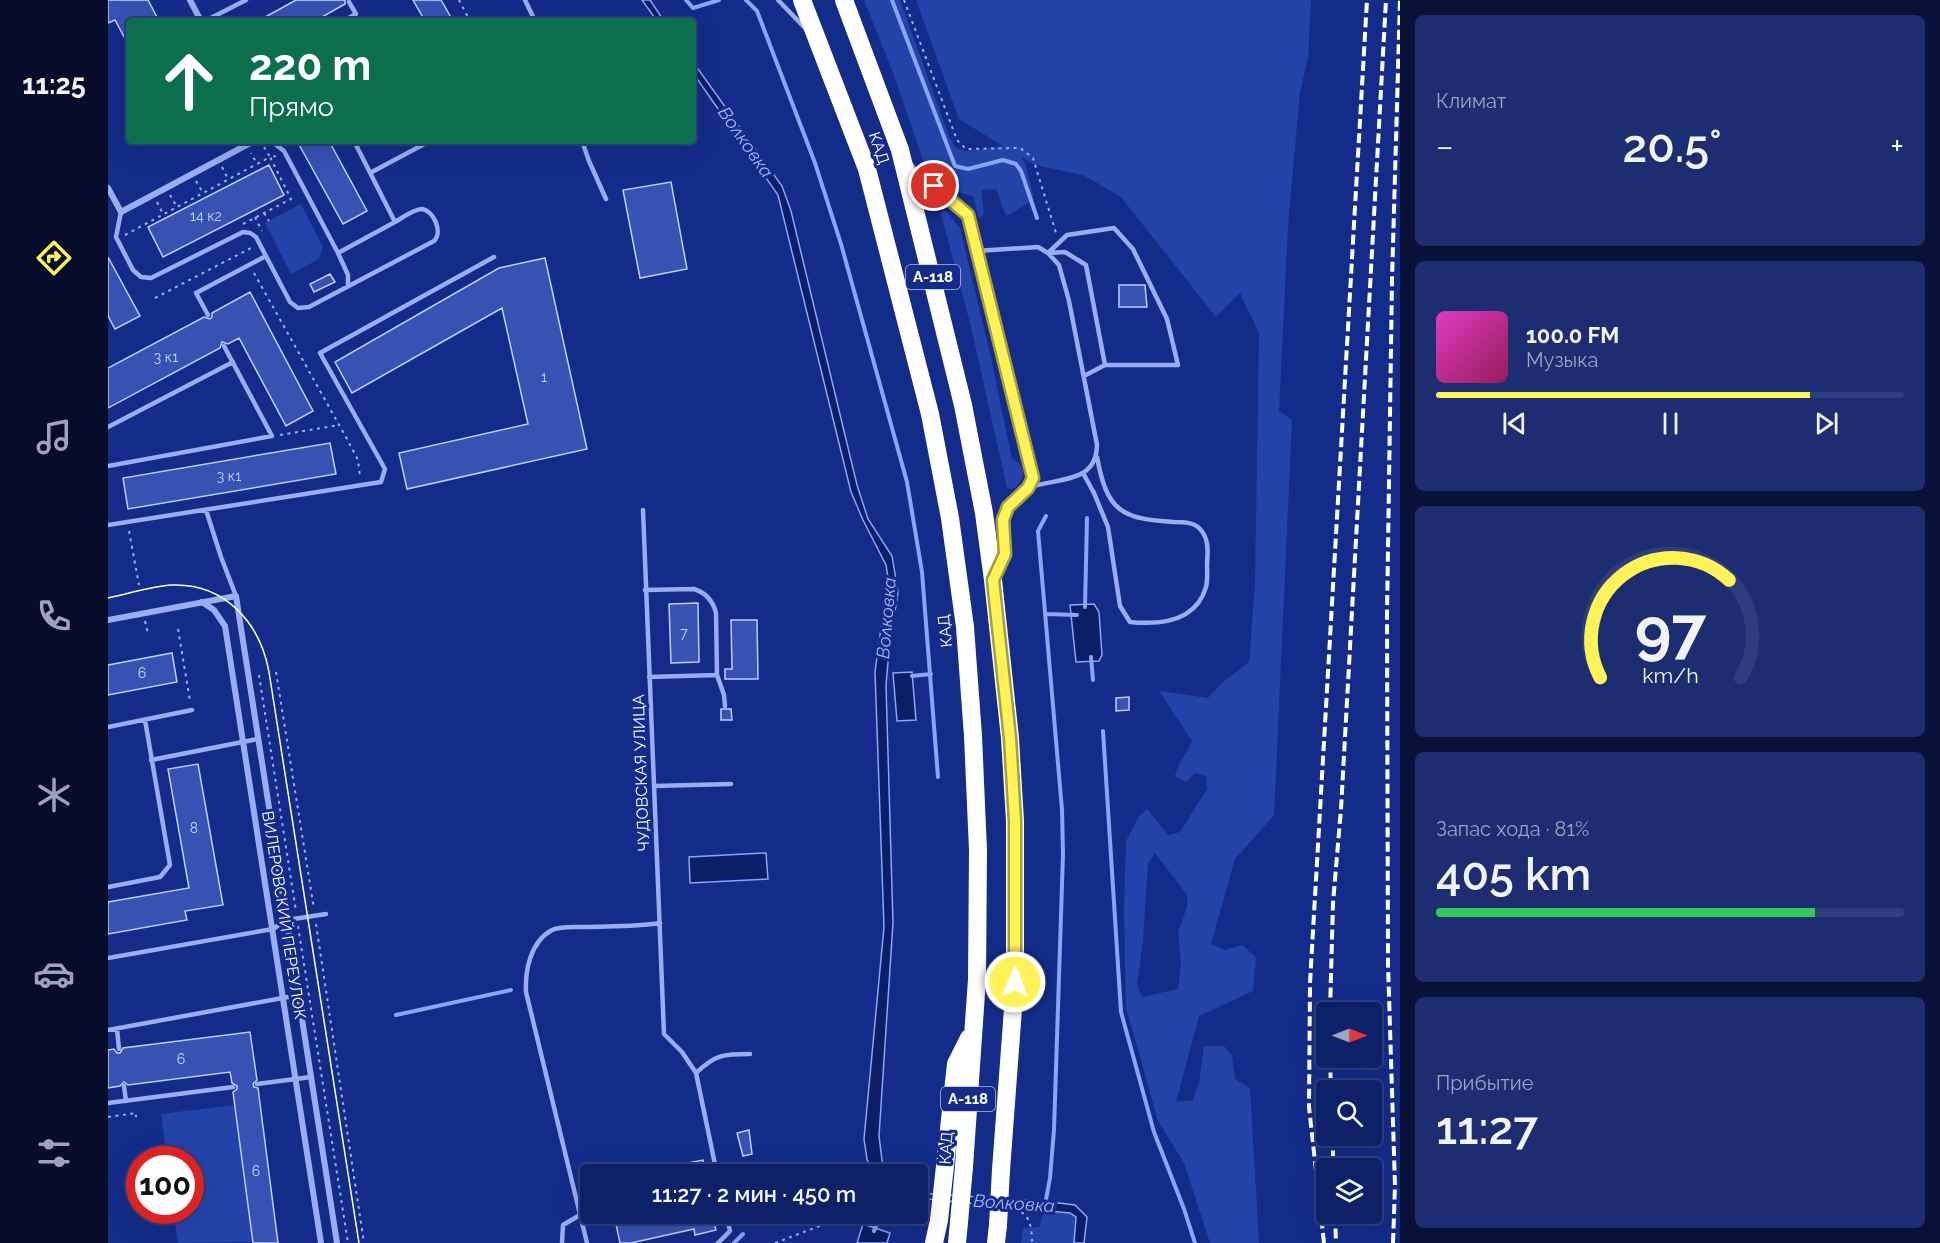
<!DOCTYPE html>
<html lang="ru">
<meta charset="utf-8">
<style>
:root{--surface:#0e2168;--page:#1c2e71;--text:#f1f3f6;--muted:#9ba3c0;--line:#2e3e7c;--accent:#fff358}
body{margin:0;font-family:Raleway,sans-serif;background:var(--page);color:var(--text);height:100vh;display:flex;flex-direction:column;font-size:22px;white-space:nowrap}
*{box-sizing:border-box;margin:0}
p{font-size:20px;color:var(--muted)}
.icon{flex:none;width:33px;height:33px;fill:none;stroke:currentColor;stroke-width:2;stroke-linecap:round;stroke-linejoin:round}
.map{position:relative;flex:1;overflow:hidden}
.side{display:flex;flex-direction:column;gap:15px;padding:15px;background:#081239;width:540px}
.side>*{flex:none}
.hud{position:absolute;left:18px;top:18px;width:570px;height:126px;border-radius:6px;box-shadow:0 6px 24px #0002,0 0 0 2px var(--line);background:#0b6e4f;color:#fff;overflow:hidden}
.needle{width:39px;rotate:90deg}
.controls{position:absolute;left:1208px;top:1002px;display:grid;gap:12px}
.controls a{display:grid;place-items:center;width:66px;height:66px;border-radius:6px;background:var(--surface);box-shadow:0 6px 24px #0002,0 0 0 2px var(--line);font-size:30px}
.speed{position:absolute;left:18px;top:1146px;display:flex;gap:12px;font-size:30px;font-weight:700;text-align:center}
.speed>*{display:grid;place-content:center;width:78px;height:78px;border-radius:50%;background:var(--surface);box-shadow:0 6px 24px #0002,0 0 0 2px var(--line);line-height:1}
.speed .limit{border:9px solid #d22;background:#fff;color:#111}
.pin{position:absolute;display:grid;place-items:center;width:51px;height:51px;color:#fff;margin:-26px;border:3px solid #fff;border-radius:50%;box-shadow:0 2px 6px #0007}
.me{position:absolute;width:66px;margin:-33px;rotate:1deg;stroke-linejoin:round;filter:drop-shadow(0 0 4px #0008)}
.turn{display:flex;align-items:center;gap:21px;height:126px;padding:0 24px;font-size:27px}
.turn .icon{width:78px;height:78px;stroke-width:2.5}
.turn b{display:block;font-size:42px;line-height:51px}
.big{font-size:45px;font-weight:600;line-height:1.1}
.side .widget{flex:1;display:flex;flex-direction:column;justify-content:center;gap:9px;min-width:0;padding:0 21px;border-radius:9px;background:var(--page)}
.side .dial{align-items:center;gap:0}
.dial svg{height:156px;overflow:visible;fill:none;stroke:var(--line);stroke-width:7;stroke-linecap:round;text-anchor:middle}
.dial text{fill:var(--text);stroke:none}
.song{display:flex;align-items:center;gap:18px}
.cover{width:72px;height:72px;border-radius:9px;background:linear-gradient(135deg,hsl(310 70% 55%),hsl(330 70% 35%))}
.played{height:6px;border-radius:3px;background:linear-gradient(90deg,var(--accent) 80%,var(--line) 80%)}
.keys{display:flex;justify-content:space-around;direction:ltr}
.heat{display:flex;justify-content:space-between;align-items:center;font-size:33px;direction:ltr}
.charge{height:9px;border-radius:4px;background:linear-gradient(90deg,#34c759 81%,var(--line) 0)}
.trip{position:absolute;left:472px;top:1164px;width:348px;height:60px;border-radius:6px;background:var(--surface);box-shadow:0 6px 24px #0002,0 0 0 2px var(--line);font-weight:600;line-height:60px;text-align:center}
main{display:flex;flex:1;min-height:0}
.dock{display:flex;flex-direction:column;width:108px;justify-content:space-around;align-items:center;background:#060d2a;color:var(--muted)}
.dock .icon{width:42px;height:42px}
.dock .active{color:var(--accent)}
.dock b{font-size:27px;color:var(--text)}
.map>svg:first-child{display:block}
</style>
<main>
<nav class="dock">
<b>11:25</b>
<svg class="icon active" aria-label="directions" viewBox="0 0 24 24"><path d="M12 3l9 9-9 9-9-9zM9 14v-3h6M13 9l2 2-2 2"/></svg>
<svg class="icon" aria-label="music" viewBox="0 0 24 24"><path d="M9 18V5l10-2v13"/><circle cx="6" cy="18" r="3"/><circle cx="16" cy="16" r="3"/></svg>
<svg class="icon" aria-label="phone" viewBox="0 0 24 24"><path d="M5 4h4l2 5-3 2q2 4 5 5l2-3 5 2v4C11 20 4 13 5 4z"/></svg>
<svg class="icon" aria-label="climate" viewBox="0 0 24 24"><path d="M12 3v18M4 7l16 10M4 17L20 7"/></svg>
<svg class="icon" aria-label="car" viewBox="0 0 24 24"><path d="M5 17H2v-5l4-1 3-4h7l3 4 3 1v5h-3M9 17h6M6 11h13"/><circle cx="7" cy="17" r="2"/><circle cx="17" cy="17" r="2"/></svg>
<svg class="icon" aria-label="filters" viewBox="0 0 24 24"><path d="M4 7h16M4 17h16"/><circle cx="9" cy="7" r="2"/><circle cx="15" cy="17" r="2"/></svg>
</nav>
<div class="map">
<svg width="1292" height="1243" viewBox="0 0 1292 1243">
<rect width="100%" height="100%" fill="#132c8a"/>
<path fill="#2443a9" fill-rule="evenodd" d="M756 0H792L841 136 848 148 859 151 895 146 851 119 808 0H1203L1200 58 1192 92 1180 225 1171 411 1184 420 1166 815 1127 859 1103 944 1117 950 1134 945 1148 957 1145 991 1091 1016 1068 1102 1085 1100 1091 1082 1096 1046H1116L1124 1056 1127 1079 1142 1088 1151 1243H1102L1076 1163 1050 1121 1018 1007 1016 907 1018 841 1031 816 1039 809 1060 835 1072 832 1099 789 1098 776 1087 773 1078 782 1067 776C1070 763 1079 753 1084 741L1051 691 1100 698 1114 683 1141 662 1147 584 1151 333 1132 293 1108 317 1013 197 975 175 927 165 913 157 917 163 926 200 898 216 888 189 873 190 876 214 871 219 865 196C841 191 829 188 817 165L784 70ZM1047 853 1079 895V907L1070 932 1073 964 1070 989 1034 997 1029 985 1035 940 1040 864Z
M193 204 215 247 211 259 183 274 157 223Z
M834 211H838L852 228 882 353 904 459C920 466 917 480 905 489L899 488 863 327 833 214Z
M126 1105 144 1242 70 1243 65 1211 82 1210V1160L59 1159 53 1114Z
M938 1211 962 1213 968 1217 966 1243H913L915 1228 932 1227 934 1216Z"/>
<path fill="#0b1e66" stroke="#8ba4f4" stroke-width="1.5" d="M534 0H542L556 21H549Z
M585 62 674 186 683 211 749 485 760 519 784 556 790 592 781 651 778 685 785 923 771 1136 775 1168 779 1174H765L759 1159 756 1139 776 927 767 672 780 577 778 565 755 520 743 492 670 195 585 73Z
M986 604 991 612 994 655 991 661 968 662 962 605Z
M804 672 808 720 789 721 785 673Z
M658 853 660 879 582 883 581 857Z
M810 1193 943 1202 967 1205 979 1217 976 1243H966L968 1217 962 1213 810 1198Z
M755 1224 782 1233 779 1243H749Z"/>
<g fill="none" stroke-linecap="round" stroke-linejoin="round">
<path stroke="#8ba4f4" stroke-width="4" d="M578 0 585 8 611 0
M638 0 649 11 707 163 733 244 799 482 814 572 830 777
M784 0 847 166 860 169 895 160 908 164 913 171 929 218
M977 607 979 518
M938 614 969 615
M983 657 985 680
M804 676 823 674
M995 731 1013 1012 1046 1132 1076 1209 1087 1243
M288 1015 403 990
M937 1205 942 1178 946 1130 955 854 954 810 930 531 938 516
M766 1231 772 1214
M626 1243 635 1234"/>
</g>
<path fill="#3652b2" stroke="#bfcefc" stroke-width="1.5" d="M0 0H40L51 21H21V46L7 20 0 23Z
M188 0H237V4L207 21H150Z
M305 0H333L345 21H317Z
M189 141H221L259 211 235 224Z
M161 165 176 195 55 257 40 227Z
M563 182 579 269 532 278 515 190Z
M0 257 32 316 7 329 0 316Z
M437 258 479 449 299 489 291 453 420 424 394 308 244 393 227 362 391 268Z
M222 274 227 282 206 292 202 284Z
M1011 285H1037L1039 307H1011Z
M142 292 205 411 178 426 131 338 120 344 114 342 112 348 0 408V368L96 317 102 319 104 317V313Z
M222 443 228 474 20 509 15 478Z
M590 603 591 662 563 663 561 604Z
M623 620H649L650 679H617V669H624Z
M64 653 69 682 0 695V665Z
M1021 697V710L1008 711V698Z
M613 709H623L624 720H613Z
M90 764 115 905 77 911 79 920 0 934V902L81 888 60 769Z
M142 1032 149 1080 145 1084 146 1087 150 1088 170 1243H145L125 1092 129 1089V1086L124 1083 122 1072 20 1085 16 1082 12 1086 0 1088V1050L6 1049 9 1053H12L15 1048Z
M641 1130 644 1154 635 1156 629 1133Z
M595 1160 598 1174H543L542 1170Z
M515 1214H604L608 1230 587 1235 586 1229 523 1243H512L506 1215Z"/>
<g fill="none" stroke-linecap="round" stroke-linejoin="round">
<path stroke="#99adf0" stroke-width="2" stroke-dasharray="3 4.5" stroke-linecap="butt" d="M351 0 362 21
M796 0 849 140 858 149 912 148 925 158 948 233
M156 147 162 157 168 156
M114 167 120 179
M88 181 95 193
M62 195 69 207
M49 202 55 214
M156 213 161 221
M147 217 154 231
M135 224 183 199 162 157 149 164 143 153
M17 235 149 164
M146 273 239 439 250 460 252 477
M47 298 143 248
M172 435 231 425
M21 531 31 585
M37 621 40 634
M70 629 82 701
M168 672 206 909
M151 675 188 911
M208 924 256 1243
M190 926 240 1243
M0 1117 28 1113V1117
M810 1201 817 1202
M906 1210C923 1212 924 1230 924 1243
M667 1243 743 1214"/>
<path stroke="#99adf0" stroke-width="4.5" d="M417 0 427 21
M670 0 697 28
M97 21 138 0
M235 21 248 14 241 2
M163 141 176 151 230 253 287 222 246 141
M474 141 481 161 498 199
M803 164 809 172 859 215 925 478 920 488 900 506 895 520 897 554 890 568
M262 173 322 141
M13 212 8 237 25 270 33 277 43 278 135 232 142 233 148 237 182 302 190 308 201 307 326 241C335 232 326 211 314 209 306 209 294 218 287 222
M868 251 930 247 940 253 951 265 961 301 989 445C988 485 949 477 920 488
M230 253 240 275V286
M940 253 959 235 1006 228 1025 249 1059 319 1070 365H997
M941 253 957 252 978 265 997 365 976 376
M100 315 88 293 158 256
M0 427 125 362
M0 466 164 436 116 346
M975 473 986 493 1000 527 1012 606 1022 622C1052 625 1088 622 1098 587 1100 580 1099 571 1099 564 1100 552 1101 538 1092 529 1086 522 1074 522 1066 522 1013 519 999 511 989 457
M98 510 113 557 128 596
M535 510 556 1034 574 1052 588 1073 609 1174
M0 525 273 482 277 469 212 353 386 257
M537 590 586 589C599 593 605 601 608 613L609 675 541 677
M609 675 616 695 617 706
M0 727 84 710
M43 760 150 739
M546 786 623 784
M0 887 52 877 62 865 37 720
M0 958 165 929 179 920 218 914
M9 1029 11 1049
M0 1030 191 995
M588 1073C608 1054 616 1054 642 1054
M149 1084 203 1077
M16 1086 18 1101
M0 1103 125 1087
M454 1243 455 1225 472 1215
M479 1243 418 992C417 971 422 942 444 930 452 926 467 927 476 927 501 926 527 927 552 923
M610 1243 622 1231 618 1214"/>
<path stroke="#99adf0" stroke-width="6" d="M82 0 93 21
M0 188 13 212 146 141
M94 602 106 610 117 626 213 1243
M0 620 128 596 229 1243"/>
<path stroke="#fff" stroke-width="18" d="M694 0 759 169 822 414 842 518 857 627 865 736 870 850 869 979 856 1167
M736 0 792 150 855 405 876 513 885 580 902 738 907 821V982L893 1170
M837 1166 848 1064 861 1038
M826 1243 831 1220
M849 1243 851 1222
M888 1243 890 1225"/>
<path stroke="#fff" stroke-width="1.5" d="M0 598C20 594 44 586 64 585 117 583 152 623 161 672L251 1243"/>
<path stroke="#fff" stroke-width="4" stroke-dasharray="10 4.5" stroke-linecap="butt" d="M1222 1012 1225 903 1233 809 1278 0
M1222 1058 1223 1090
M1225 1136V1168
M1227 1214 1228 1243
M1216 1243 1201 1107 1202 983 1259 0
M1285 1243 1287 1186 1280 964 1279 616 1284 280 1292 0"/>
<path stroke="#fff" stroke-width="18" d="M831 1220 837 1166
M851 1222 856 1167
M890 1225 893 1170"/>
</g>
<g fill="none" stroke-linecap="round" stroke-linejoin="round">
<g stroke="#a69e39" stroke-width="15">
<path id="route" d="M826 186 860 215 925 478 920 488 900 507 895 520 897 554 885 580 902 738 907 821V982"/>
</g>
<use href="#route" stroke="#fff358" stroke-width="10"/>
</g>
<g text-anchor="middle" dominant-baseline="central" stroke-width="6" stroke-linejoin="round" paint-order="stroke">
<g font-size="14" fill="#cdd4ec">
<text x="98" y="216">14 к2</text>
<text x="58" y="357">3 к1</text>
<text x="436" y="377">1</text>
<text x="121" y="476">3 к1</text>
<text x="576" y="633">7</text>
<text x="34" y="673">6</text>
<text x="86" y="828">8</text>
<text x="73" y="1059">6</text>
<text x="148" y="1171">6</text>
</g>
<g fill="#132c8a" stroke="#b8c0dc" stroke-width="1.5">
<rect x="798" y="265" width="54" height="24" rx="4.5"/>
<rect x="833" y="1087" width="54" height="24" rx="4.5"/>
</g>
<g font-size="15" font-weight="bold" fill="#fff">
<text x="825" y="277">А-118</text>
<text x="860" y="1099">А-118</text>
</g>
<g font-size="16" fill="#fff" stroke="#132c8a">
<text transform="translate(771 148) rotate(71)">КАД</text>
<text transform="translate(837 631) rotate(-96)">КАД</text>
<text transform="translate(533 773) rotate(-92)">ЧУДОВСКАЯ УЛИЦА</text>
<text transform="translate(176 915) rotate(81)">ВИЛЕРОВСКИЙ ПЕРЕУЛОК</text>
<text transform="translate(838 1148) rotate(-86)">КАД</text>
</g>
<g font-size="18" font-style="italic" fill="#a5b8f8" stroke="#132c8a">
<text transform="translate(638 142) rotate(55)">Волковка</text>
<text transform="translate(778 618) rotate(-85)">Волковка</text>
<text transform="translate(906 1203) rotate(4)">Волковка</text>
</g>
</g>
</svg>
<div class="controls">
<a><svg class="needle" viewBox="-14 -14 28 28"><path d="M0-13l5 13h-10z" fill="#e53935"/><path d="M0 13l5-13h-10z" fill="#9ba3c0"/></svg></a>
<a><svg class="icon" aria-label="search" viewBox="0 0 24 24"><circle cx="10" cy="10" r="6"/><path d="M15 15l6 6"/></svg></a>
<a><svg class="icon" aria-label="layers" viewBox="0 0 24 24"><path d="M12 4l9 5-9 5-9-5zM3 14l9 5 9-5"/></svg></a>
</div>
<div class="speed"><div class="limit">100</div></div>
<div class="pin" style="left:826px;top:186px;background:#d93025"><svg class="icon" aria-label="arrive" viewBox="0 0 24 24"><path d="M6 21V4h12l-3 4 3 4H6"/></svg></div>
<svg class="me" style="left:907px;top:982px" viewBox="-20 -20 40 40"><circle r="17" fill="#fff358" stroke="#fff" stroke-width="3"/><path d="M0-11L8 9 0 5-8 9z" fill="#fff"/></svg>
<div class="trip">11:27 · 2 мин · 450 m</div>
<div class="hud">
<div class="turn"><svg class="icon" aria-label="ahead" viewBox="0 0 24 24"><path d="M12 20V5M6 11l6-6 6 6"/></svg><div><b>220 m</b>Прямо</div></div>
</div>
</div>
<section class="side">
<div class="widget"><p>Климат</p>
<div class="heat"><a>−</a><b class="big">20.5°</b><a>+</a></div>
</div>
<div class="widget">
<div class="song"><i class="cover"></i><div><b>100.0 FM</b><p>Музыка</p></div></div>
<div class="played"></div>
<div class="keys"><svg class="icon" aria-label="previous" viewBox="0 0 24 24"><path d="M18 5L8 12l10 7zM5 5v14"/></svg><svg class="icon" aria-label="pause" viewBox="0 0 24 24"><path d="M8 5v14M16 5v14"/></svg><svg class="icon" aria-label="next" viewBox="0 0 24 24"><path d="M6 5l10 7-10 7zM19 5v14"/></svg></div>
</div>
<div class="widget dial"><svg viewBox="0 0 100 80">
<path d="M14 69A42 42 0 1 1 86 69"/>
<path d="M14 69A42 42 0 0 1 80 19" stroke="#fff358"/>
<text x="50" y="56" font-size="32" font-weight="700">97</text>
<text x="50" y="72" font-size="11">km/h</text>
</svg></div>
<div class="widget"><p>Запас хода · 81%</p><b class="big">405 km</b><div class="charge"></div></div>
<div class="widget"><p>Прибытие</p><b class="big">11:27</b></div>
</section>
</main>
